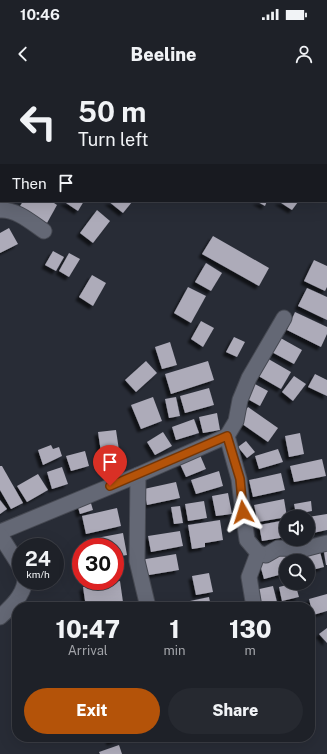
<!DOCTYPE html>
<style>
body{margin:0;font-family:"Public Sans",sans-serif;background:#262930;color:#f1f3f6;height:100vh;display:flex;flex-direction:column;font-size:15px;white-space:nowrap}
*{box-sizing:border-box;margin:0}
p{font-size:13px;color:#a1a3a8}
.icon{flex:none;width:22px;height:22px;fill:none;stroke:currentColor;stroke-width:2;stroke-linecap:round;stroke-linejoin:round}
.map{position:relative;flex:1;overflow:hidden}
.details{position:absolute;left:12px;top:522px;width:303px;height:140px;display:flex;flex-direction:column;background:#1e2128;border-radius:16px;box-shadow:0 4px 16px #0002,0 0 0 1px #3c3e45}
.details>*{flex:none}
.banner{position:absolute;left:0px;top:0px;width:327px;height:122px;box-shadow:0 4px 16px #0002,0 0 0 1px #3c3e45;background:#1e2128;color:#f1f3f6;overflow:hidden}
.controls{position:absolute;left:279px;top:430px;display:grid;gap:8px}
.controls a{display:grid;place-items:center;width:36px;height:36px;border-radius:50%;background:#1e2128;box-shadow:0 4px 16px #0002,0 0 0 1px #3c3e45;font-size:20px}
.speed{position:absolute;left:12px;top:458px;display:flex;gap:8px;font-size:20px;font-weight:700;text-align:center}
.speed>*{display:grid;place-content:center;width:52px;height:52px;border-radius:50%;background:#1e2128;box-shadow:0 4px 16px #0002,0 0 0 1px #3c3e45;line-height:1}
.speed small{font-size:10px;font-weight:400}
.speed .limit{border:6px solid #d22;background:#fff;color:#111}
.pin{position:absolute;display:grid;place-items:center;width:34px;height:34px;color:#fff;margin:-41px -17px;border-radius:50% 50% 50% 0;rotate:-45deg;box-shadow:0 0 4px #0007}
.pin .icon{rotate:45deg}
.me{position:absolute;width:44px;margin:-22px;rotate:354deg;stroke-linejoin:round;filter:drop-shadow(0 0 3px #0008)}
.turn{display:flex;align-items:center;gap:14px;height:84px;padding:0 12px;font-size:18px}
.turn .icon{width:52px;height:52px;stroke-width:2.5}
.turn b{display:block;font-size:28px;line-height:34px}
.then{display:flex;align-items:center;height:38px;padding:0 12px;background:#0003;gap:8px;font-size:15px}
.eta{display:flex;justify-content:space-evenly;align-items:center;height:68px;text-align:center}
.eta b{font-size:24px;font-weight:800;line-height:28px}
.primary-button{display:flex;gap:8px;margin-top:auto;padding:8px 12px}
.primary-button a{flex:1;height:46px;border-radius:24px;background:#b45309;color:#fff;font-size:16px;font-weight:800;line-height:46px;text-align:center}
.primary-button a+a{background:#262930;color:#f1f3f6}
.status{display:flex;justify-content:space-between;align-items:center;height:28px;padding:0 20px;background:#1e2128;direction:ltr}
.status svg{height:11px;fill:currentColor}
header{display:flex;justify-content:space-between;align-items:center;height:52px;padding:0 12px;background:#1e2128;font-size:18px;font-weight:800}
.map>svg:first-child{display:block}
.building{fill:#adabb9;filter:url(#shadow)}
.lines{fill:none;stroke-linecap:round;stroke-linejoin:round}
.minor-casing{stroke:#464952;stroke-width:17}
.minor{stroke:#646875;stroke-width:15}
.route-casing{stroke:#753606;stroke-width:10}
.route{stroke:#b45309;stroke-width:7}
</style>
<div class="status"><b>10:46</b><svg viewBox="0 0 49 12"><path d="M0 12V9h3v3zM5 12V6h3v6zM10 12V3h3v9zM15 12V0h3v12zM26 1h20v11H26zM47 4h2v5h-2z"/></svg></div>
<header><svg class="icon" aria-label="back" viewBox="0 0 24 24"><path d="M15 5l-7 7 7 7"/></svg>Beeline<svg class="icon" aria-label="person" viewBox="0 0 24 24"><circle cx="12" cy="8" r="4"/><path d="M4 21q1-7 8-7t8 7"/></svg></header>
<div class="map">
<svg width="327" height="674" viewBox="0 0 327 674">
<defs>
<filter id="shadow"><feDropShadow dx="-3.5" dy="3.5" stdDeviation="1" flood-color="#0009"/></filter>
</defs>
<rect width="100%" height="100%" fill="#282c36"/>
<!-- building -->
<g class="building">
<path d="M23,121H51L57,125L47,143L19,128Z"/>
<path d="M63,121H84L78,131Z"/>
<path d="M108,121H131L132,122L123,133Z"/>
<path d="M256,121H267L265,126Z"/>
<path d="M278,121H295L298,122L292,130Z"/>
<path d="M97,130L110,141L93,163L80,153Z"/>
<path d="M9,148L18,164L0,173V153Z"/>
<path d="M213,156L269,188L259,206L202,174Z"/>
<path d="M53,171L64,177L56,191L45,185Z"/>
<path d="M69,173L80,179L69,197L59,191Z"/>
<path d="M314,180L327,186V207L325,211L304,201Z"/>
<path d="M206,183L222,193L211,211L195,202Z"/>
<path d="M92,195L106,203L93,226L79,217Z"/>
<path d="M188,207L206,216L191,243L174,233Z"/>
<path d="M307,208L327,217V240L298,226Z"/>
<path d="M295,232L327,247V254L321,267L287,250Z"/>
<path d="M201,241L214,248L203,267L191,259Z"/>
<path d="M277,256L302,270L294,284L268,270Z"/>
<path d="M234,257L245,262L237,277L226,272Z"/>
<path d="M170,262L177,285L162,289L155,267Z"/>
<path d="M265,277L291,292L281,309L255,294Z"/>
<path d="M146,281L157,293L136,312L125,300Z"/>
<path d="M208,281L214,300L171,314L165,294Z"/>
<path d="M315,294L327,300V316L308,307Z"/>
<path d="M294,296L306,304L293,321L282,312Z"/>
<path d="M251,302L268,311L260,326L244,317Z"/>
<path d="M209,308L214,325L185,333L180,316Z"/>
<path d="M153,317L162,341L141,349L131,325Z"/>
<path d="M176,317L180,336L169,338L165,319Z"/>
<path d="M248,327L278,348L268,362L238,341Z"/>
<path d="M217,333L220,350L203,353L199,337Z"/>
<path d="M194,339L199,353L176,360L172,347Z"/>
<path d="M116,350L120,377L102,379L98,352Z"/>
<path d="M163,352L172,366L155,375L147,362Z"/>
<path d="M300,353L304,374L289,377L285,356Z"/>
<path d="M246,361L255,372L247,378L238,367Z"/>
<path d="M51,365L53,369L59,367L62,376L43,385L38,370Z"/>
<path d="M278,369L283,382L259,389L255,376Z"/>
<path d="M85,371L89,386L71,391L66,376Z"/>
<path d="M200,375L206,389L186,397L180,384Z"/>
<path d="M322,379L326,396L294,402L290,386Z"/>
<path d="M121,380L123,387L115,388L114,381Z"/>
<path d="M0,386H2L23,423L11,429L0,410Z"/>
<path d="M62,387L68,404L52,409L47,392Z"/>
<path d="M219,391L223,406L196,414L191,400Z"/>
<path d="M281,393L285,410L253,417L249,400Z"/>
<path d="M38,394L48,410L27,422L17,406Z"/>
<path d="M176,402L180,418L147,425L144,409Z"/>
<path d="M228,413L232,434L216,436L212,416Z"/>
<path d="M284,419L287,437L258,442L254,425Z"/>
<path d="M0,420L7,429L0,434Z"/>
<path d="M90,420L93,430L80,434L77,424Z"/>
<path d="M204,421L207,438L188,441L185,424Z"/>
<path d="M311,421L312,431L296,434L294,424Z"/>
<path d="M180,426L183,443L174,444L171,427Z"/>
<path d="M117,428L121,446L86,454L82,436Z"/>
<path d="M327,434V450L308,454V437Z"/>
<path d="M220,440L223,460L205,463V467L192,469L188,445Z"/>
<path d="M286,440V457L262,461L259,445Z"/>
<path d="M180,451L183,466L151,472L148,456Z"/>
<path d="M123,453L127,475L115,477V467H88L86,460Z"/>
<path d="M323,466H327V485H326Z"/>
<path d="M319,468L324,487L308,491V481H304L302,473Z"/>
<path d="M293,473L295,481H286V493L264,499L259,481Z"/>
<path d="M176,474L179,490L143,496L140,480Z"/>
<path d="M209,493L213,512L196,515L192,496Z"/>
<path d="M120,501L123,522L86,527L83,507Z"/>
<path d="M295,503L299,517L282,521L279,507Z"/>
<path d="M273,506L277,522L259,526L255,510Z"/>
<path d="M327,514V531L313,535L309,519Z"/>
<path d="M209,517L211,527H192L190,521Z"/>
<path d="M327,548V563L319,554Z"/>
<path d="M109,657H126L110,662Z"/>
<path d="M119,665L122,674H100L99,672Z"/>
</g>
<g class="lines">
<!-- minor casing -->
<g class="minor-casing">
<g id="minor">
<path d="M74,1V0"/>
<path d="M0,64H1"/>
<path d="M0,130C16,129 31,142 44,151"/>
<path d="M138,395L137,481L148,527"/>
<path d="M0,452L138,395L227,356"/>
<path d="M0,455L21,488"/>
<path d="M258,473L266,475L278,468L304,469L327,463"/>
<path d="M254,527L249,497L258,473L247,460L243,432L239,399L227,356L236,341L240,320L249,298L284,238"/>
<path d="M0,537C11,527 23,516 25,501"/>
</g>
</g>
<!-- minor -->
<use href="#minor" class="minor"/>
</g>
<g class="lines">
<!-- route casing -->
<g class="route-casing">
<path id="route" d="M110,406L227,356L240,399L243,432"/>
</g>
<!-- route -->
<use href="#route" class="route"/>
</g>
</svg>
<div class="controls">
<a><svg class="icon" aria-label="sound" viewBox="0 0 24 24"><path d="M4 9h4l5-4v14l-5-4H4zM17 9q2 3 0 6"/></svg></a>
<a><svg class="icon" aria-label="search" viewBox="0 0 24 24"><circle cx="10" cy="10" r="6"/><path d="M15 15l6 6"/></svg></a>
</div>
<div class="speed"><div>24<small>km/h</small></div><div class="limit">30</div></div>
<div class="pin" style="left:110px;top:406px;background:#d93025"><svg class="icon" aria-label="arrive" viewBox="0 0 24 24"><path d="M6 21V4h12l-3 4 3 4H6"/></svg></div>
<svg class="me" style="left:243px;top:432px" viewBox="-20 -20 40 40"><path d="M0-17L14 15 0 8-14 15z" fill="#b45309" stroke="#fff" stroke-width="4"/></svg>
<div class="banner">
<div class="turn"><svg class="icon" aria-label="left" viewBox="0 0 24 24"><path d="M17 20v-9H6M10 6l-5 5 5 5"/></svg><div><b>50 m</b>Turn left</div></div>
<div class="then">Then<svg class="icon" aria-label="arrive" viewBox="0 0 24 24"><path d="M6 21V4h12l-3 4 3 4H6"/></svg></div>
</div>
<section class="details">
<div class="eta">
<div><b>10:47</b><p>Arrival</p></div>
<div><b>1</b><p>min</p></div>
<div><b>130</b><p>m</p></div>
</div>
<div class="primary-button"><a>Exit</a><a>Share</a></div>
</section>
</div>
